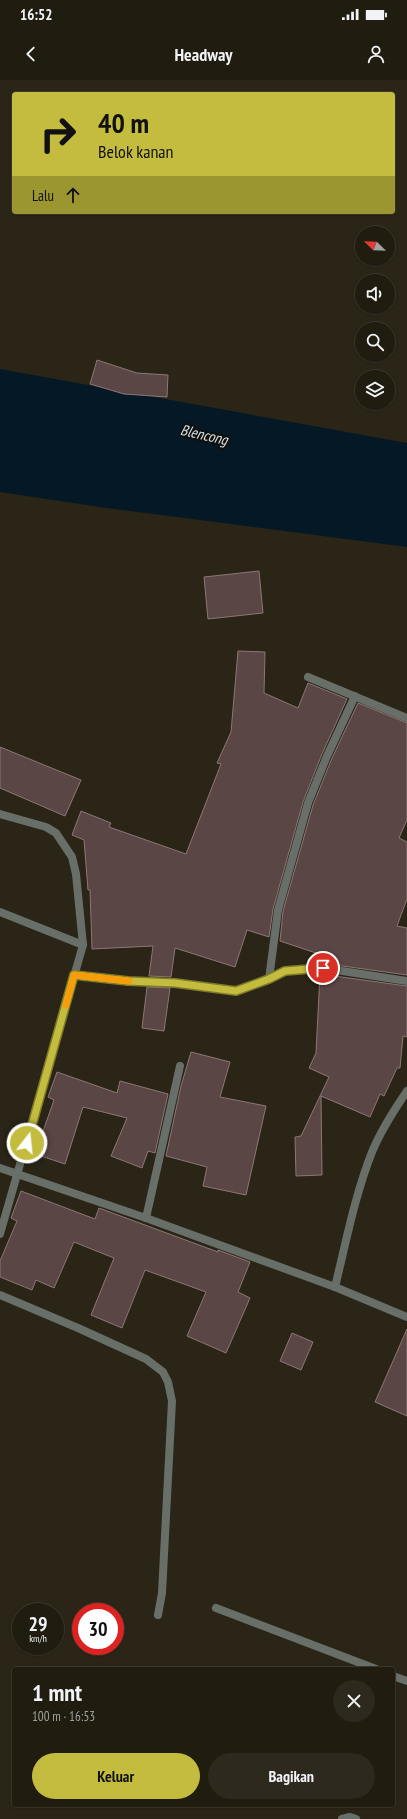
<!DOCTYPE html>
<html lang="id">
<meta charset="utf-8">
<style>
body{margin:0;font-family:"PT Sans Narrow",sans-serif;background:#2d291e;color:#f1f3f6;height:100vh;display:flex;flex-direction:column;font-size:15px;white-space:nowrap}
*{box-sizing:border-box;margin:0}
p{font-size:13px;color:#a2a19f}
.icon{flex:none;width:22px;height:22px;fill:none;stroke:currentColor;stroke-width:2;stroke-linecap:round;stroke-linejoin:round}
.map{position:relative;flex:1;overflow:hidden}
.side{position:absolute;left:12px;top:1587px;width:383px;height:140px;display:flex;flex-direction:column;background:#201c10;border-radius:4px;box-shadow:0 1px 3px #0004,0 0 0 1px #3d3a30}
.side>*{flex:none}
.top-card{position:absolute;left:12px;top:12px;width:383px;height:122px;border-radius:4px;box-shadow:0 1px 3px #0004,0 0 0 1px #3d3a30;background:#c4bc3e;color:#111;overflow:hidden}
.needle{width:26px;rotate:293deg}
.controls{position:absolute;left:355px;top:146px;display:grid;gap:8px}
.controls a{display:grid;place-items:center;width:40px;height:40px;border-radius:50%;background:#201c10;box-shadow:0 1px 3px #0004,0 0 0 1px #3d3a30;font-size:20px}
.speed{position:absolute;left:12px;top:1523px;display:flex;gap:8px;font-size:20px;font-weight:700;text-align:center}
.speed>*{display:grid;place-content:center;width:52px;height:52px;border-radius:50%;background:#201c10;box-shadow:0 1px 3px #0004,0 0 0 1px #3d3a30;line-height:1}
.speed small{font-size:10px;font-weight:400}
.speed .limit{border:6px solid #d22;background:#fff;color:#111}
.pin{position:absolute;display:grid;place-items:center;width:34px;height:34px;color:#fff;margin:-17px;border:2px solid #fff;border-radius:50%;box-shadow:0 1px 4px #0007}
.me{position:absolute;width:44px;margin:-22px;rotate:16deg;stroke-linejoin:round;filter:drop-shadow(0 0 3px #0008)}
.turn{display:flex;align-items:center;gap:14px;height:84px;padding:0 20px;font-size:18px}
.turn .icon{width:52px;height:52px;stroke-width:2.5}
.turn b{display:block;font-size:28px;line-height:34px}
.then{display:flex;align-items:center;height:38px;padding:0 20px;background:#0003;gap:8px;font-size:15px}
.round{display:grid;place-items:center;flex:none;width:42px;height:42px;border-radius:21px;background:#2d291e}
.overview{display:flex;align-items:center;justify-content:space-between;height:68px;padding:0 20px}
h1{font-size:24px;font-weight:700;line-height:30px}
.cta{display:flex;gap:8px;margin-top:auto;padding:8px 20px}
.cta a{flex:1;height:46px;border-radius:24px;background:#c4bc3e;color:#111;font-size:16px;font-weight:700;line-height:46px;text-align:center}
.cta a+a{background:#2d291e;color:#f1f3f6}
.status{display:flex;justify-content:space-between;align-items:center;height:28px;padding:0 20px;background:#201c10;direction:ltr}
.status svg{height:11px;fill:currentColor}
header{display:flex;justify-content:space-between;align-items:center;height:52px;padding:0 20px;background:#201c10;font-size:18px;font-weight:700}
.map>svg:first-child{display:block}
.water{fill:#051826}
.building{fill:#5a4645;stroke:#8c7775}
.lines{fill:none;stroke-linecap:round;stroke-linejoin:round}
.street{stroke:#686f69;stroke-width:8}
.route-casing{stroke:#7f7a28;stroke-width:10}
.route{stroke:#c4bc3e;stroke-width:7}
.slow{stroke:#f59e0b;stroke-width:7}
.labels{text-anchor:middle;stroke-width:4;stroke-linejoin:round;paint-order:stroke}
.water-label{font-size:15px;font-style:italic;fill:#d3e3f1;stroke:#110f08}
</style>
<div class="status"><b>16:52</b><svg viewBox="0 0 49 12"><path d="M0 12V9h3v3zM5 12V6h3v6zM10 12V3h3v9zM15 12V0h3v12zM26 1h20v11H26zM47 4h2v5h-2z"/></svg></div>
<header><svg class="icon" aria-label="back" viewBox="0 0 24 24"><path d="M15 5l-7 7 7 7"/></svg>Headway<svg class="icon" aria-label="person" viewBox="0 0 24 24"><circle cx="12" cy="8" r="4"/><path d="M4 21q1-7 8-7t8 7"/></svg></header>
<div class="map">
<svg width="407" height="1739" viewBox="0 0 407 1739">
<rect width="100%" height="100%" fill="#2a2516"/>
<!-- water -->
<path class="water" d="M0,289L407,363V467L107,428L0,412Z"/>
<!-- building -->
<g class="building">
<path d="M97,280L137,293L168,295L167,317L124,314L90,304Z"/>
<path d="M259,491L263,533L208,539L204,497Z"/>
<path d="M238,571L265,572L264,613L298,628L308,603L347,619L322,674L303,722L273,829L269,857L247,850L235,887L175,868L171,897L149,896L153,866L92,869L90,810H88L84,760L72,755L81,731L111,743L109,747L186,774L221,684L217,683L231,652Z"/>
<path d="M358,623L407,643V740L399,758L407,762V819L397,846L407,848V895L321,883V881L314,880L316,873L280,861L283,831L313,725L332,678Z"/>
<path d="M0,667L81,700L65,736L0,708Z"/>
<path d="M320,894L407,906V957L403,956L400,988H397L384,1016L380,1014L370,1037L321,1016L322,1095L296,1096L295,1057L301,1056L329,997L309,988L316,973Z"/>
<path d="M147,907L170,908L164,951L142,948Z"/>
<path d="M191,972L230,982L220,1017L266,1026L246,1115L203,1106L207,1087L166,1076L181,1006Z"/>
<path d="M57,992L117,1013L120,1001L168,1014L155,1073L148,1071L142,1088L111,1076L127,1038L83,1027L65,1084L35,1074L54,1020L48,1017Z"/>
<path d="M21,1111L95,1139L99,1128L218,1172V1170L250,1182L238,1212L250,1218L226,1273L187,1256L206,1212L145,1190L122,1248L91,1235L114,1178L74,1162L54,1208L36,1200L32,1210L0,1197V1181L17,1141L11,1138Z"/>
<path d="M407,1249V1336L375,1322Z"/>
<path d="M292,1253L313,1262L301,1290L280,1281Z"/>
</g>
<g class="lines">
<!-- street -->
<g class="street">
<path d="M308,597L407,638"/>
<path d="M0,734L46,747L56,753L72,777L76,794L83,865L0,1154"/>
<path d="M0,832L83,865"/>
<path d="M74,895L128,901L175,903L236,911L269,899L285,891L323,888L407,901"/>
<path d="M269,899L278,830L308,723L327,676L355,616"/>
<path d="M0,1088L146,1138L335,1207L407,1237"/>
<path d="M146,1138L180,986"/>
<path d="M335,1207C346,1162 355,1115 372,1072C381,1050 394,1030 407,1011"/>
<path d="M0,1215L78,1248L146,1279L163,1292L168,1302L172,1321L162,1513L158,1535"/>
<path d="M216,1528L376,1589"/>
<path d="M393,1596L407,1601"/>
<path d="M342,1739L350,1737L356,1739"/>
</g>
</g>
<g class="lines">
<!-- route casing -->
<g class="route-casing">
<path id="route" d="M27,1063L74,895L128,901L175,903L236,911L269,899L285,891L323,888"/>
</g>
<!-- route -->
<use href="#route" class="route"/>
<!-- slow -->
<path class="slow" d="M66,925L74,895L129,901"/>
</g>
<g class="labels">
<!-- water labels -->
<g class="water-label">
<text transform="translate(204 355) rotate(13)" y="5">Blencong</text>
</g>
</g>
</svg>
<div class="controls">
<a><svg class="needle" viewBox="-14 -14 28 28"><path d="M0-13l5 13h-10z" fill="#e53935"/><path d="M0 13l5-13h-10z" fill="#a2a19f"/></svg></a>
<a><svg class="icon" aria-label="sound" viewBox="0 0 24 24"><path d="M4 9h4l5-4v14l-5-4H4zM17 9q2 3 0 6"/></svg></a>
<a><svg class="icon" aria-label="search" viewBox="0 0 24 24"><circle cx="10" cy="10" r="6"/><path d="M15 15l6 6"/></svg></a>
<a><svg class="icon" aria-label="layers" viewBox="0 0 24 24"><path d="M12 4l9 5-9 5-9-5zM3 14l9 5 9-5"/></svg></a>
</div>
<div class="speed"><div>29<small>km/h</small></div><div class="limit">30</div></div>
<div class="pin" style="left:323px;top:888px;background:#d93025"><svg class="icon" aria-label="arrive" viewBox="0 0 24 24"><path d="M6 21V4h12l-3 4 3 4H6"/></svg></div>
<svg class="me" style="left:27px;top:1063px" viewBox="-20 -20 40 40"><circle r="17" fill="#c4bc3e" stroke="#fff" stroke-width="3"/><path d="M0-11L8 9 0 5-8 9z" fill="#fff"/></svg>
<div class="top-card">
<div class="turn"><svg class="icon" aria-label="right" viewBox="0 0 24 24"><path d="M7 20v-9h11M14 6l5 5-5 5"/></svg><div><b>40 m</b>Belok kanan</div></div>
<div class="then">Lalu<svg class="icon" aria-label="ahead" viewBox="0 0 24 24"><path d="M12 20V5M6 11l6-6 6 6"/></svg></div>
</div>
<section class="side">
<div class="overview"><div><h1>1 mnt</h1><p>100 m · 16:53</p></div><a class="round"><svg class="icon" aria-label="close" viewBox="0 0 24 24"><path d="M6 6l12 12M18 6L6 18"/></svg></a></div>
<div class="cta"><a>Keluar</a><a>Bagikan</a></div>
</section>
</div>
